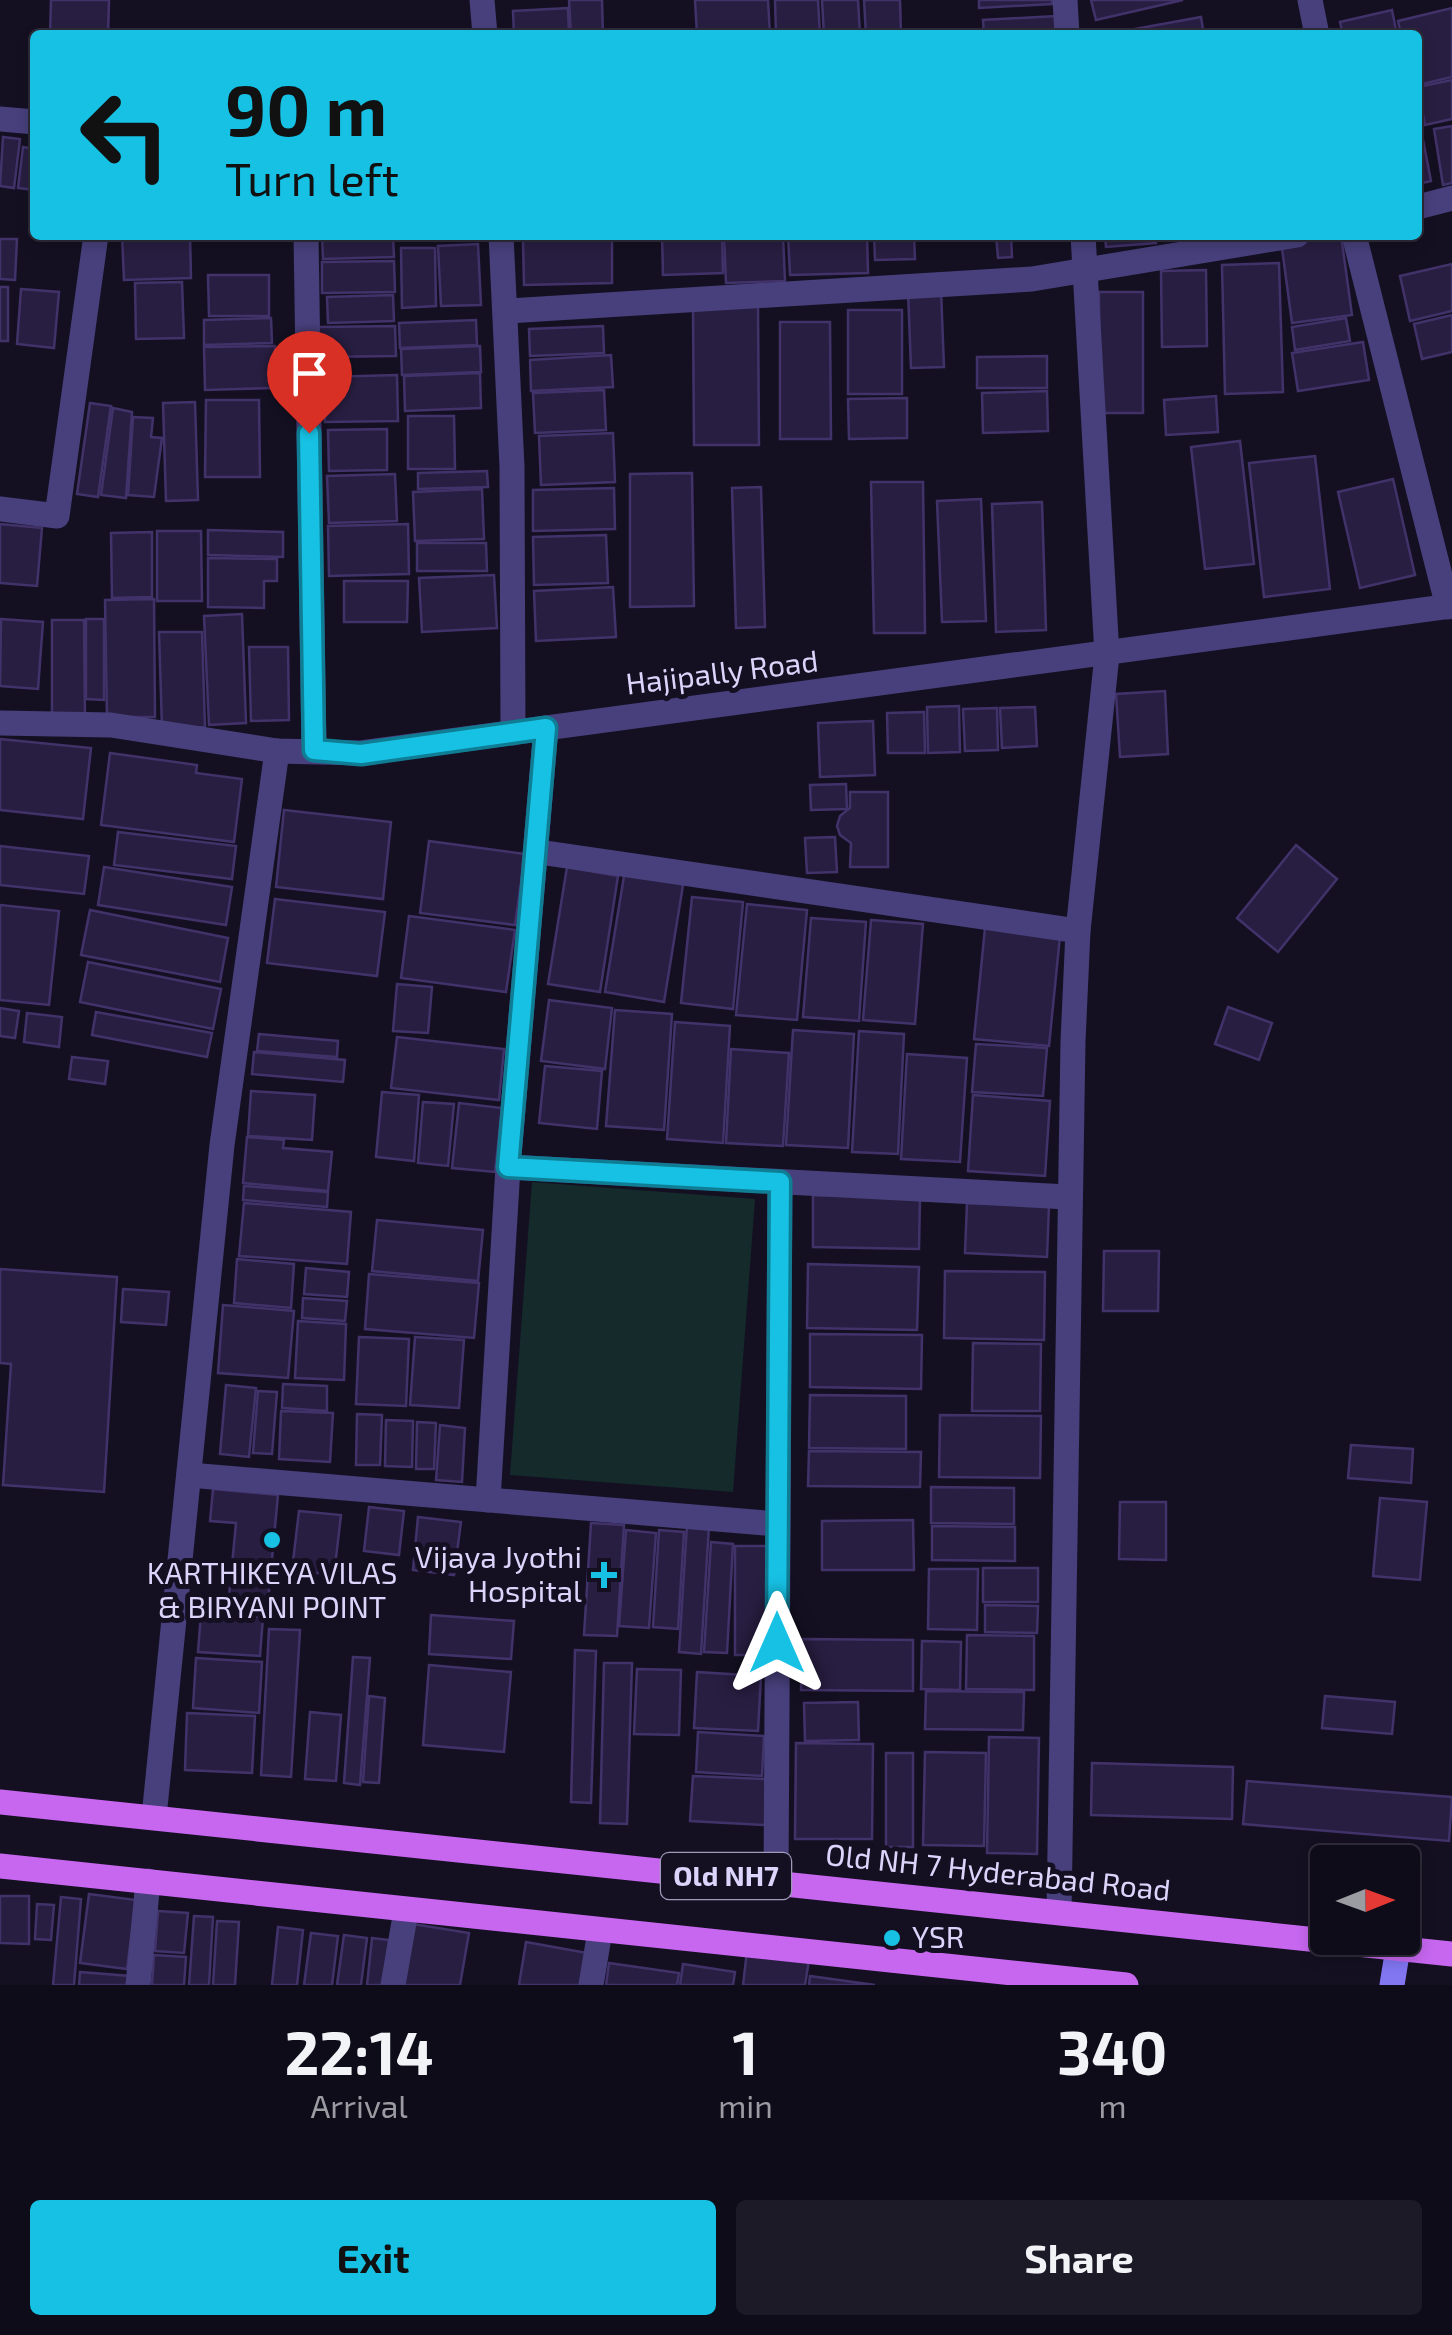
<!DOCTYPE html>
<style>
body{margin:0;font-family:"Exo 2",sans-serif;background:#1d1a27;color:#f1f3f6;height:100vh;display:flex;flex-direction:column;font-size:38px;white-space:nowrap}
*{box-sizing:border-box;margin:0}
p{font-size:32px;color:#9b9ba2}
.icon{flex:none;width:55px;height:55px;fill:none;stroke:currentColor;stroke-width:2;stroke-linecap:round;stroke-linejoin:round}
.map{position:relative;height:1985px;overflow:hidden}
.side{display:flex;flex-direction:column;background:#0f0c1a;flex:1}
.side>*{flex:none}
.banner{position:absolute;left:30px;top:30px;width:1392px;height:210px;border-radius:10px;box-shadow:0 5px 15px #0003,0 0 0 2px #2f2c39;background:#17c1e4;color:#111;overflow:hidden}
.needle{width:65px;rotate:89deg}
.buttons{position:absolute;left:1310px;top:1845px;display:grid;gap:20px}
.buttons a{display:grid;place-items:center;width:110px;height:110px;border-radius:10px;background:#0f0c1a;box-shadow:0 5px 15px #0003,0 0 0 2px #2f2c39;font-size:50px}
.pin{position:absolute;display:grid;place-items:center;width:85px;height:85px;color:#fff;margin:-102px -42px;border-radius:50% 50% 50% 0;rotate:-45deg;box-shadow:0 0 10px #0007}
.pin .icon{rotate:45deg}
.me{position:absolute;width:110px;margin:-55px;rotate:0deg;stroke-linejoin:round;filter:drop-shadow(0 0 8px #0008)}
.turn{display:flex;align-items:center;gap:35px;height:210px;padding:0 30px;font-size:45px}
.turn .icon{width:130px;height:130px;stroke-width:2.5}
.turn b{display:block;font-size:70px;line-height:85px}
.eta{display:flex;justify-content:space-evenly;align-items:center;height:170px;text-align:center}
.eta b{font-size:60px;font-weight:700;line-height:70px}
.primary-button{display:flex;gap:20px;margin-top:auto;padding:20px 30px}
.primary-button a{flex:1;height:115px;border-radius:10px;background:#17c1e4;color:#111;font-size:40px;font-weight:700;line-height:115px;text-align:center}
.primary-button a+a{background:#1d1a27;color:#f1f3f6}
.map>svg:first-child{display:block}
.green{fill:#142a2b}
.building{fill:#281e41;stroke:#42326a;stroke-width:2.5}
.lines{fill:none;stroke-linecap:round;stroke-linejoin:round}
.minor{stroke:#47407c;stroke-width:25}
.tertiary{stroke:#47407c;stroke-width:25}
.secondary{stroke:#8276f1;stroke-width:25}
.primary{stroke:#c767f0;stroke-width:25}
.route-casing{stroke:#0f7d94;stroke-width:25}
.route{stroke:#17c1e4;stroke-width:18}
.poi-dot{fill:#17c1e4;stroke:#141022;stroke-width:4}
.labels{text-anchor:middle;stroke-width:10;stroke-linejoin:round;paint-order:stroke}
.shield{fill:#141022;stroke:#a09aba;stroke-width:2.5}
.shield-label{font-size:28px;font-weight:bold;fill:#dcd5fb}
.street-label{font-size:30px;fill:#dcd5fb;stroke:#141022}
.poi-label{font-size:30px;fill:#dcd5fb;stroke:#141022;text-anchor:end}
</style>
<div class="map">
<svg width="1452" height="1985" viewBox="0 0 1452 1985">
<rect width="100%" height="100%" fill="#141022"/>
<!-- green -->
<path class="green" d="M532,1182L755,1199L733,1492L510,1475Z"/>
<!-- building -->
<g class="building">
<path d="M51,0H109L108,35H50Z"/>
<path d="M569,0H602L603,35H571Z"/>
<path d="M695,0H768L770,35H697Z"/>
<path d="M775,0H818L820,35H776Z"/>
<path d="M822,0H858L860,35H824Z"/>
<path d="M864,0H900L901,35H866Z"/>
<path d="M979,0H1052V4L979,8Z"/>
<path d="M1091,0H1183L1096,20Z"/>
<path d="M568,8L569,35H514L513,11Z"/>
<path d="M1452,8V77L1418,85V35H1401L1398,21Z"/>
<path d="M1392,10L1397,35H1343L1340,22Z"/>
<path d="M1056,16L1057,35H984L983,20Z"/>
<path d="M1201,17L1204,35H1102Z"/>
<path d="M1452,80V119L1425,125L1418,87Z"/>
<path d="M1418,114L1431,181L1418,184Z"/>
<path d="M1452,126V183L1443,185L1434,129Z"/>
<path d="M3,137L20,139L14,188L0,186Z"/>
<path d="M23,147L35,149V190L18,188Z"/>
<path d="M122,235H190L191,278L124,280Z"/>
<path d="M322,235H393L394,257L323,259Z"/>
<path d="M399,235H480L481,238L399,240Z"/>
<path d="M662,235H722L723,273L663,275Z"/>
<path d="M724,235H783L785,281L726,283Z"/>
<path d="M788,235H867L868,273L790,275Z"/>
<path d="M874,235H914L915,259L875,260Z"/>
<path d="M996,235H1011L1012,257L998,258Z"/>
<path d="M1105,235H1155L1156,243L1106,247Z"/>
<path d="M1322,235H1341L1352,315L1292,323L1281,241Z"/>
<path d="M612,238V283L524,285L523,240Z"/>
<path d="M0,239H17L15,280L0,279Z"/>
<path d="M478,244L481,305L441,306L438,246Z"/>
<path d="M401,248H435L436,306L402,308Z"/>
<path d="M394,261L395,292L322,293V262Z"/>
<path d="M1279,263L1283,392L1225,394L1222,265Z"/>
<path d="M1452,264V311L1410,321L1400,276Z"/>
<path d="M1206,270L1207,346L1162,347L1161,271Z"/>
<path d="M208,275H269V316H209Z"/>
<path d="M182,282L184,338L136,339L135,283Z"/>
<rect x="0" y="287" width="8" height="54"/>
<path d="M21,289L59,292L54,348L17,344Z"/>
<path d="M941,290L944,367L911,368L908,291Z"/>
<path d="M1099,292H1143V413H1100Z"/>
<path d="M393,295L394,321L328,323L327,297Z"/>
<path d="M693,307H758L759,445H694Z"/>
<rect x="848" y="310" width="54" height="84"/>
<path d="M1452,315V352L1422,359L1414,324Z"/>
<path d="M271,318L272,343L204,345V320Z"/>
<path d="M1346,318L1350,341L1295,350L1292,327Z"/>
<path d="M476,320L477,345L400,348L399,323Z"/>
<path d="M780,322H830L831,439H780Z"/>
<path d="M395,326L396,356L318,357V327Z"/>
<path d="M603,326L604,353L530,356L529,329Z"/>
<path d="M1363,342L1369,380L1298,391L1292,353Z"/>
<path d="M275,346V388L205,390L204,347Z"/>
<path d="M480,346L481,372L402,375L401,349Z"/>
<path d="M611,355L613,387L531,391L530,360Z"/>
<path d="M1047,356V388H977V357Z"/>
<path d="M480,373L481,408L405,411L404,376Z"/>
<path d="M397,375L398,421L325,422L324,377Z"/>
<path d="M604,390L606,430L535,433L533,393Z"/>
<path d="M1047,391L1048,431L983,433L982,393Z"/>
<path d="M1216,396L1218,432L1166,435L1164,400Z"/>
<path d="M907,398V438L849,439L848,399Z"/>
<path d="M206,400H259L260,477H205Z"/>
<path d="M195,402L198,500L166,501L163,403Z"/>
<path d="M90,403L111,406L98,497L77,494Z"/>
<path d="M113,408L132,412L126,498L101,495Z"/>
<path d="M408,416H454L455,469H408Z"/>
<path d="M133,417L153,418L151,437L162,438L154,497L128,495Z"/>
<path d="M387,429V470L329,471L328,430Z"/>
<path d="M613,433L615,482L541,485L539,436Z"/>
<path d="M1240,441L1254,564L1205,569L1191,447Z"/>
<path d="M1315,456L1330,589L1264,597L1249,463Z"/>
<path d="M487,471L488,487L418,489V473Z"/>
<path d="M692,473L694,606L630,607V474Z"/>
<path d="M395,474L397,521L329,523L327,476Z"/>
<path d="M1393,479L1415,575L1360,588L1338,492Z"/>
<path d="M871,482H923L925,633H874Z"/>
<path d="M761,487L765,627L736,628L732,488Z"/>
<path d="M614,488L615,529L533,531V490Z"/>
<path d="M482,489L484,539L415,541L413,492Z"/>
<path d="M981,499L986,621L942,622L937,501Z"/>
<path d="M1042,502L1046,630L996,632L992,504Z"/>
<path d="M0,524L42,528L37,586L0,583Z"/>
<path d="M408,524L409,574L329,576L328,526Z"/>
<path d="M208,530L283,532V557L208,555Z"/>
<path d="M157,531H201L202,601H157Z"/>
<path d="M152,532V597L112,598L111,533Z"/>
<path d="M606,535L608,583L534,585L533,537Z"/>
<path d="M417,543H486L487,571H417Z"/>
<path d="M208,558L277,559V581H264V608L208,607Z"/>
<path d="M494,575L497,628L422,632L419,578Z"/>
<path d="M344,581H408L407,622H344Z"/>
<path d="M613,587L616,637L536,641L534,591Z"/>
<path d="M154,599L155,717H107L105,600Z"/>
<path d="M242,614L246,723L209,725L204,616Z"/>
<path d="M1,619L43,622L38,689L0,686Z"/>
<path d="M86,619H104V700L86,699Z"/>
<path d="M52,620H84L85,721H52Z"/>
<path d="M159,632H202L205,727L162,728Z"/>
<path d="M249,647H288L289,720L251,721Z"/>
<path d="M1165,691L1168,754L1120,757L1116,694Z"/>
<path d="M959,706L960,752L928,753L927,707Z"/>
<path d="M1035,707L1037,746L1002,748L1000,708Z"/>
<path d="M997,708L998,750L965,751L963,709Z"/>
<path d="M924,712L925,753H888L887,713Z"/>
<path d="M873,721L875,775L820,777L818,723Z"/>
<path d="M0,739L91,748L83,819L0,810Z"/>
<path d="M110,753L197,765L196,773L242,779L234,842L101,825Z"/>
<path d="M846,784L847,809L811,810L810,785Z"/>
<path d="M850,792H888V867H850L851,843L840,835L837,826L840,816L850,808Z"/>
<path d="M284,810L391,822L383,899L276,887Z"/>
<path d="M118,832L236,846L232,879L114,865Z"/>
<path d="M835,837L837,872L807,873L805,838Z"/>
<path d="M429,841L525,854L515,925L420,913Z"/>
<path d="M1296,845L1337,879L1278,952L1237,918Z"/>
<path d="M0,846L89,856L84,894L0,885Z"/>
<path d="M104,867L232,887L226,925L98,905Z"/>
<path d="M567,867L618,876L600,992L548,984Z"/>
<path d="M625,870L684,879L664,1002L605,992Z"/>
<path d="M692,897L743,902L733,1009L681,1003Z"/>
<path d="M275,899L385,912L377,976L267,963Z"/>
<path d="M747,904L807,910L797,1020L736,1015Z"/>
<path d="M0,905L59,911L49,1005L0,1000Z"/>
<path d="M90,910L228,938L220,982L81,955Z"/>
<path d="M409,916L515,930L506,992L401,978Z"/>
<path d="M811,918L866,922L859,1021L803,1017Z"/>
<path d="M871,920L923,924L915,1024L863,1020Z"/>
<path d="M985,928L1060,936L1049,1046L974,1039Z"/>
<path d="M88,962L221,989L213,1029L80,1002Z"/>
<path d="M397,984L432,987L428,1033L393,1031Z"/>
<path d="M549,1000L612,1008L605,1069L541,1061Z"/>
<path d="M1228,1007L1272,1023L1259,1060L1215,1044Z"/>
<path d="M0,1008L19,1011L15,1038L0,1036Z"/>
<path d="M615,1010L672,1014L664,1130L606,1126Z"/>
<path d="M96,1012L212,1033L207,1057L92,1035Z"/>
<path d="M27,1013L62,1017L59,1047L24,1042Z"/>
<path d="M675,1022L730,1026L723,1143L667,1139Z"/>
<path d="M793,1030L854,1034L848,1148L786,1145Z"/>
<path d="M859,1031L904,1034L898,1154L852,1152Z"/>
<path d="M259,1034L338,1041L337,1057L257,1051Z"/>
<path d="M397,1037L504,1049L499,1100L391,1088Z"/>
<path d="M976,1044L1047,1048L1043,1096L972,1092Z"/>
<path d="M731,1049L789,1053L783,1146L726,1143Z"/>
<path d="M254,1052L345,1060L343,1082L252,1074Z"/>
<path d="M907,1054L967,1058L960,1162L901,1159Z"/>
<path d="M72,1057L108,1061L105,1084L69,1079Z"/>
<path d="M545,1066L602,1071L597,1129L539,1123Z"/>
<path d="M251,1091L315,1095L312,1140L248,1136Z"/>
<path d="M382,1092L419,1095L414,1161L376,1157Z"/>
<path d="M973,1095L1050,1101L1045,1176L968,1171Z"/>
<path d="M423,1102L454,1104L448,1166L418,1163Z"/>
<path d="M459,1103L502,1108L495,1172L452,1168Z"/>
<path d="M247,1137L284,1140L283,1148L332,1152L328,1191L243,1183Z"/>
<path d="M244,1186L328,1192L327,1207L243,1200Z"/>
<path d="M813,1195L920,1197L919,1249L813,1247Z"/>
<path d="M244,1203L351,1212L347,1264L239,1256Z"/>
<path d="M967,1203L1049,1206L1047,1257L965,1253Z"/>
<path d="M377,1220L483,1230L478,1281L372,1271Z"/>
<path d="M1104,1251H1159L1158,1311H1103Z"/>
<path d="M237,1259L294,1264L291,1308L234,1303Z"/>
<path d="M808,1264L919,1267L917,1330L807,1328Z"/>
<path d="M306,1268L349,1272L347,1297L304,1294Z"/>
<path d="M0,1269L117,1277L104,1492L3,1485L11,1364L0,1363Z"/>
<path d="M945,1271L1045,1272L1044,1340L944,1338Z"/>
<path d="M369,1274L479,1283L474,1338L365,1329Z"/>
<path d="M123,1289L169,1292L166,1325L121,1322Z"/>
<path d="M303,1298L347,1301L345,1321L302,1318Z"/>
<path d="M223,1305L294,1311L288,1378L218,1373Z"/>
<path d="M298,1321L346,1324L344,1380L295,1378Z"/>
<path d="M810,1334L922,1335L921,1389L810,1387Z"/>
<path d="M359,1337L409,1339L406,1406L356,1404Z"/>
<path d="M415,1337L464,1340L459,1408L410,1405Z"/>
<path d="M973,1343L1041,1344L1040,1411H972Z"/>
<path d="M283,1384L327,1386V1411L282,1408Z"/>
<path d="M226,1385L256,1388L249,1457L220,1454Z"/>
<path d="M258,1391L277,1392L272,1454L253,1453Z"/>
<path d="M810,1395L906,1396V1449L809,1448Z"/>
<path d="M281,1411L333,1413L330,1462L279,1459Z"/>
<path d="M357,1414L382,1415L380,1465H356Z"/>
<path d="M940,1415L1041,1416L1040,1478L939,1477Z"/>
<path d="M386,1420L413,1421L412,1467L385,1466Z"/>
<path d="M417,1422L436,1423L434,1469H416Z"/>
<path d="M440,1425L465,1428L462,1482L436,1480Z"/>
<path d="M1351,1445L1413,1449L1411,1483L1348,1478Z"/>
<path d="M809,1451L921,1452L920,1487L808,1486Z"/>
<path d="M931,1487L1014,1488V1524L931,1523Z"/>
<path d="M213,1489L278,1495L267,1612L228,1607L236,1523L210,1521Z"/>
<path d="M1380,1498L1427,1502L1420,1580L1373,1576Z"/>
<path d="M1120,1502H1166V1560L1119,1559Z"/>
<path d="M369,1507L404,1511L399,1555L364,1551Z"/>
<path d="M299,1511L341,1515L334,1575L292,1570Z"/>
<path d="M418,1517L461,1522L454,1575L413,1570Z"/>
<path d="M913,1520L914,1570H822V1521Z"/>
<path d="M591,1523L624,1525L617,1636L584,1635Z"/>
<path d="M687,1525L709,1526L701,1654L679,1652Z"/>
<path d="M932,1526L1015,1527V1561L932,1560Z"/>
<path d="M626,1530L656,1533L649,1628L619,1626Z"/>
<path d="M659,1530L684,1532L678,1629L653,1627Z"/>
<path d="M711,1542L733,1544L727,1653L704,1652Z"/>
<rect x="735" y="1546" width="35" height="109"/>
<rect x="983" y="1568" width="55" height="34"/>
<path d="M929,1569H978L977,1630L928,1629Z"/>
<path d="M985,1605L1038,1606L1037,1633L985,1632Z"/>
<path d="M201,1613L263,1617L260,1656L198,1652Z"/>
<path d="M431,1615L514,1621L511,1659L429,1654Z"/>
<path d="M269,1629L300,1630L291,1777L261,1775Z"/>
<path d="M967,1635L1034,1636V1690L966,1689Z"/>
<path d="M802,1639L913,1640V1691L801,1690Z"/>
<path d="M922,1641L961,1642L960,1690L921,1689Z"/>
<path d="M575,1650L596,1651L591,1803L571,1802Z"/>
<path d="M353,1657L370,1658L360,1785L344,1783Z"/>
<path d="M196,1658L262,1662L259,1713L193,1708Z"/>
<path d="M604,1663H632L627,1824L600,1823Z"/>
<path d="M429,1665L511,1672L504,1752L423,1745Z"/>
<path d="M637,1669L681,1670L679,1735L634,1734Z"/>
<path d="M697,1672L761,1676L758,1731L694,1728Z"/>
<path d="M926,1691L1024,1692L1023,1730L925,1729Z"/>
<path d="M369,1696L385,1698L379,1783L363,1782Z"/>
<path d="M1325,1696L1395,1702L1392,1734L1322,1728Z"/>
<path d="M858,1702L859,1740L805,1741L804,1703Z"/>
<path d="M310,1712L341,1715L336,1781L305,1779Z"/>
<path d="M187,1713L255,1716L252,1773L185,1770Z"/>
<path d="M698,1732L764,1736L762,1776L696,1772Z"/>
<path d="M989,1737L1039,1738L1037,1854L987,1853Z"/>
<path d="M796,1743L873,1744L872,1839H795Z"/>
<path d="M925,1752L986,1753L984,1846L923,1845Z"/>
<rect x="886" y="1753" width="27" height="94"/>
<path d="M1092,1763L1233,1767L1232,1819L1091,1815Z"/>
<path d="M693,1776L767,1779L765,1825L690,1821Z"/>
<path d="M1247,1781L1452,1797L1449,1841L1243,1824Z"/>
<path d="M89,1894L136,1900L127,1969L80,1963Z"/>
<path d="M0,1896H29V1944L0,1943Z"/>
<path d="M61,1897L81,1899L74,1985H53Z"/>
<path d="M37,1904L54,1905L51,1940L35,1939Z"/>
<path d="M158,1911L188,1913L184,1953L155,1951Z"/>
<path d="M194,1916L213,1917L209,1985H189Z"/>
<path d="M217,1921L239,1922L235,1985H213Z"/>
<path d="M413,1924L469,1933L460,1985H402Z"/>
<path d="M278,1927L303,1930L297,1985H272Z"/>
<path d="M311,1933L338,1936L332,1985H304Z"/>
<path d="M344,1935L367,1938L361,1985H337Z"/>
<path d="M372,1938L389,1940L383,1985H367Z"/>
<path d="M526,1942L587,1953L581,1985H519Z"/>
<path d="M747,1951L809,1960L805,1985H743Z"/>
<path d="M154,1955L186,1957L184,1985H152Z"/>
<path d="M609,1963L679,1973L677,1985H606Z"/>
<path d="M683,1964L735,1972L733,1985H680Z"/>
<path d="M80,1972L130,1976V1985H79Z"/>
<path d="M810,1976L875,1985H809Z"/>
</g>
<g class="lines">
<!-- minor -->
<g class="minor">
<path d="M482,0L485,35"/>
<path d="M1065,0L1067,35"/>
<path d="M1310,0L1317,35"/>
<path d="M0,119L35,122"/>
<path d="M1418,207L1452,198"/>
<path d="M306,235L314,749"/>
<path d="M501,235L512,467L513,733"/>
<path d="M1354,235L1448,607"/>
<path d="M507,311L1032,279L1297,235"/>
<path d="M0,509L57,516L96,235"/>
<path d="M539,852L1078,931"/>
<path d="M508,1167L1068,1197"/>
<path d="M189,1475L777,1524"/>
<path d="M488,1500L508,1167L546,728"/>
<path d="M154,1817L222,1145L277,751"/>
<path d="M776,1882L780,1182"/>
<path d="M1059,1912L1073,1041L1078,931L1107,655L1083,235"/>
<path d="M138,1985L148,1881"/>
<path d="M393,1985L406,1911"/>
<path d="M591,1985L600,1931"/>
</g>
<!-- tertiary -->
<path class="tertiary" d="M0,723L111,725L277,751L361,753L1452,606"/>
<!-- secondary -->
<path class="secondary" d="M1392,1985L1398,1948"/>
<!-- primary -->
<g class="primary">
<path d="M0,1802L1452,1954"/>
<path d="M0,1866L1126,1985"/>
</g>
</g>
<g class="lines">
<!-- route casing -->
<g class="route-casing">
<path id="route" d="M309,433L314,750L361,754L546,728L508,1167L780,1182L777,1643"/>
</g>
<!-- route -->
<use href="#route" class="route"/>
</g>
<!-- markers -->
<g class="poi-dot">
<circle cx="272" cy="1540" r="10"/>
<path d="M599 1560h10v10h10v10h-10v10h-10v-10h-10v-10h10z"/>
<circle cx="892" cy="1938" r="10"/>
</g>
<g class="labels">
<!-- shield labels -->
<rect class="shield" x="661" y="1853" width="130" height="46" rx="8"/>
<g class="shield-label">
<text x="726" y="1886">Old NH7</text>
</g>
<!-- street labels -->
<g class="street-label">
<text transform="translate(722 673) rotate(-7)" y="10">Hajipally Road</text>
<text transform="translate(998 1873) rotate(6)" y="10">Old NH 7 Hyderabad Road</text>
</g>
<!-- poi labels -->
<g class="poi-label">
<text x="582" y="1568">Vijaya Jyothi<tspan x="582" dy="34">Hospital</tspan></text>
<text x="272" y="1584" text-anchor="middle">KARTHIKEYA VILAS<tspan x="272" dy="34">&amp; BIRYANI POINT</tspan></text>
<text x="912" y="1948" text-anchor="start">YSR</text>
</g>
</g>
</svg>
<div class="buttons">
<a><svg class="needle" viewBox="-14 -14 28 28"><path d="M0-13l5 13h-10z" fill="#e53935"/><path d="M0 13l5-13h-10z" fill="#9b9ba2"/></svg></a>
</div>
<div class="pin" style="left:309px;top:433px;background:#d93025"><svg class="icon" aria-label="arrive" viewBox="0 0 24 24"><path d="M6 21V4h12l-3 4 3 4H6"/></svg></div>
<svg class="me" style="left:777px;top:1643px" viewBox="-20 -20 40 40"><path d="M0-17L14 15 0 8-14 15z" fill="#17c1e4" stroke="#fff" stroke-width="4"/></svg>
<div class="banner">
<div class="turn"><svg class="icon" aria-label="left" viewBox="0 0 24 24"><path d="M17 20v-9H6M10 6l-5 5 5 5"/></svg><div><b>90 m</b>Turn left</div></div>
</div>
</div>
<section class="side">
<div class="eta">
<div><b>22:14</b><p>Arrival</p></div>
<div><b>1</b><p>min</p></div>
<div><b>340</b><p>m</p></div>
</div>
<div class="primary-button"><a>Exit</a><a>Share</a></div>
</section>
